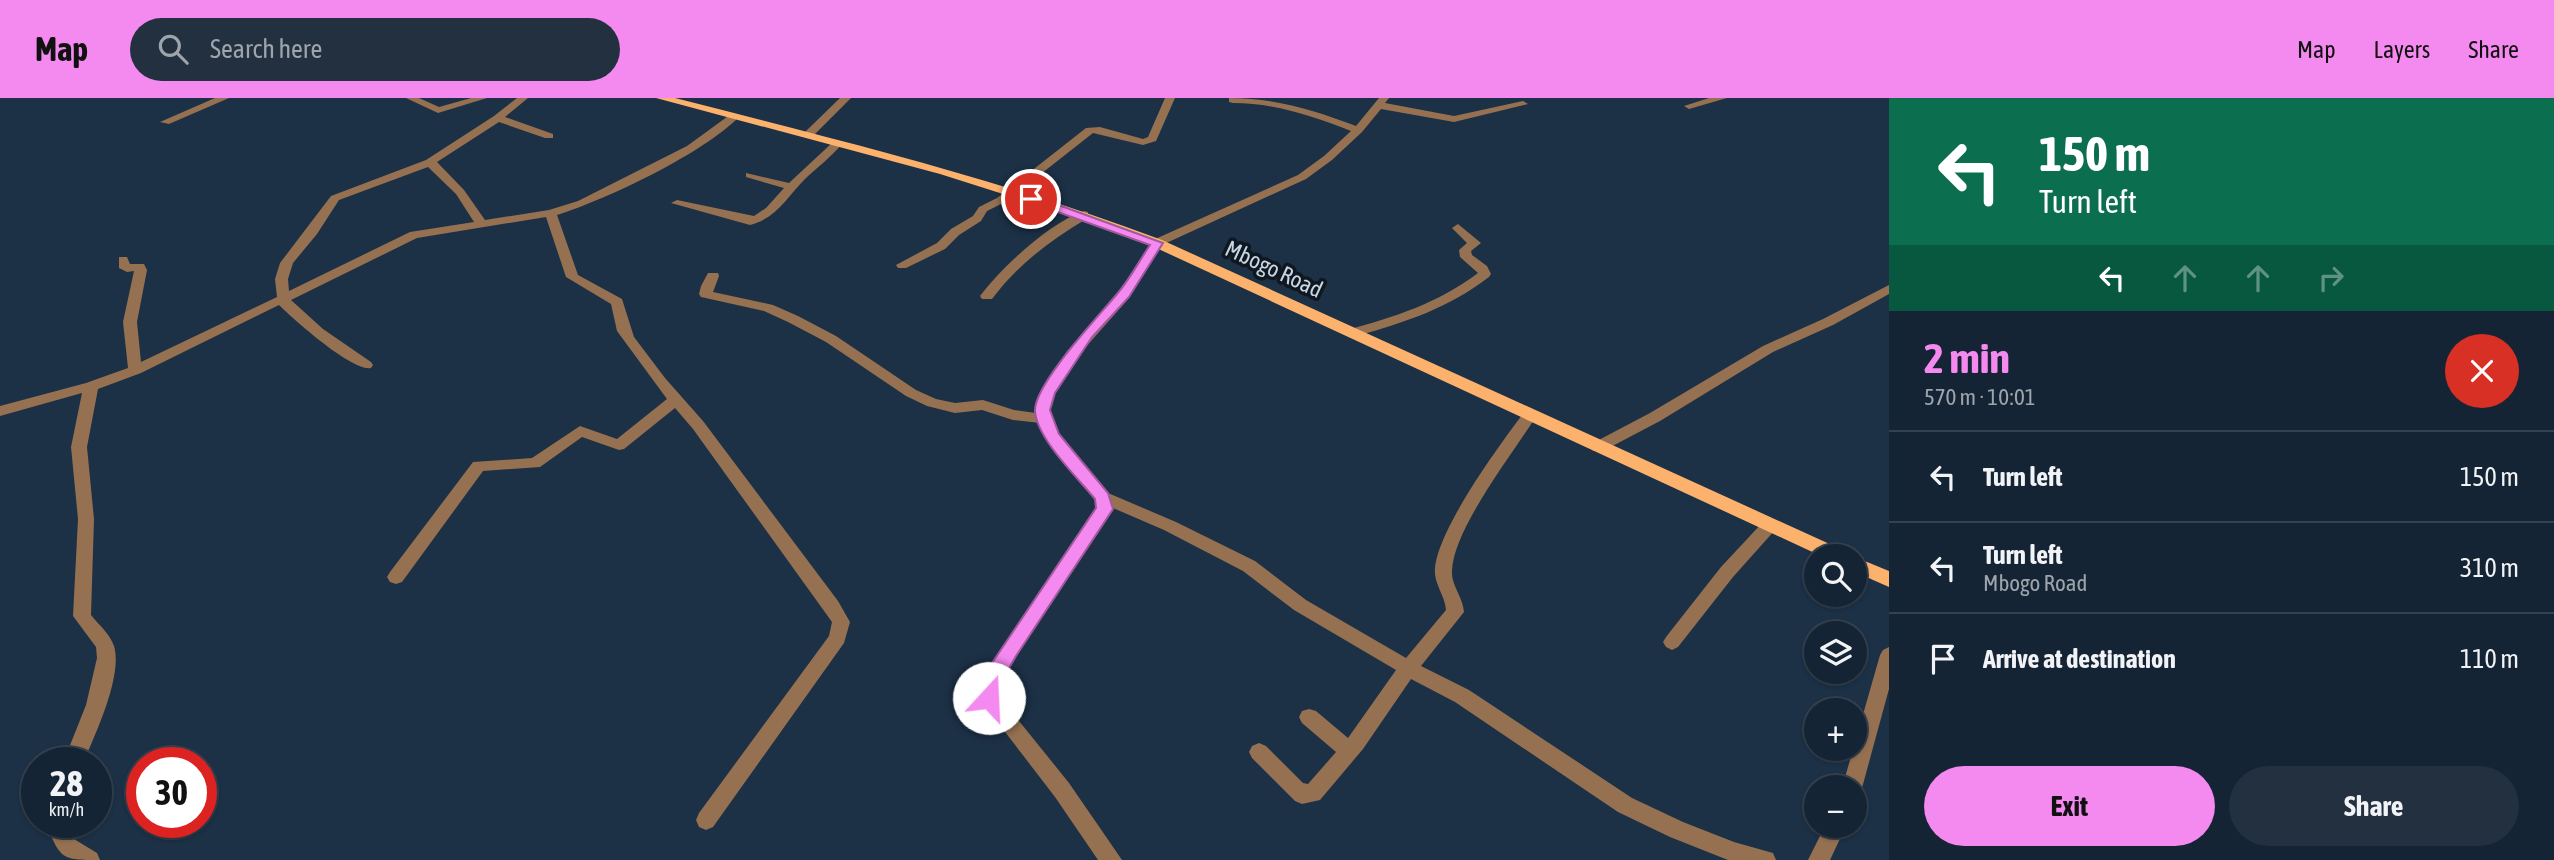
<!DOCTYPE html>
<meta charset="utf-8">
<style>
body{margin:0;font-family:"Asap Condensed",sans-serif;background:#223040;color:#f1f3f6;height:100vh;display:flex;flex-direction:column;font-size:26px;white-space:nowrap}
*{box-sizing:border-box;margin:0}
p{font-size:23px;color:#9da4ac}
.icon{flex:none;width:38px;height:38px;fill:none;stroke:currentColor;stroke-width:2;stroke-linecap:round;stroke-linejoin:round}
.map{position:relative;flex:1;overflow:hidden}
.panel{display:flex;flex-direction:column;background:#152434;width:665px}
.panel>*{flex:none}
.top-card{background:#0b6e4f;color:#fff;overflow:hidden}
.buttons{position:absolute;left:1804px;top:446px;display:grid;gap:14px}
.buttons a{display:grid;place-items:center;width:63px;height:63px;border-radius:50%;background:#152434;box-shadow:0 2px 5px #0004,0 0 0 2px #34414f;font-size:35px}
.speed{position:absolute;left:21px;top:649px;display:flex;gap:14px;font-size:35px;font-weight:700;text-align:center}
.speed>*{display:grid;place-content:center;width:91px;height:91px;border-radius:50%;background:#152434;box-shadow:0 2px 5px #0004,0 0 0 2px #34414f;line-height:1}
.speed small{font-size:18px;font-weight:400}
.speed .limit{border:10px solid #d22;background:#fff;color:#111}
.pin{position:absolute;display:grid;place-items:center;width:60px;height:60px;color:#fff;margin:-30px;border:4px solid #fff;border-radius:50%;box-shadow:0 2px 7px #0007}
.me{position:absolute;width:77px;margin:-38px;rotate:20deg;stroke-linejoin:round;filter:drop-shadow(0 0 5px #0008)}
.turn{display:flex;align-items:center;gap:24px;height:147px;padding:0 35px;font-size:32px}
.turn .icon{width:91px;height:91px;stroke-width:2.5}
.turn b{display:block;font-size:49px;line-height:60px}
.lanes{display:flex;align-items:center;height:66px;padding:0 35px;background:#0003;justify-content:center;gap:35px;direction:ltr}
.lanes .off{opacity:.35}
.round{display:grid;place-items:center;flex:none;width:74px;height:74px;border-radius:37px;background:#223040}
.headline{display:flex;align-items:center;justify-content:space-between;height:119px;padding:0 35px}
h1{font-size:42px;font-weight:700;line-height:52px;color:#f489f0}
.cta{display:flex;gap:14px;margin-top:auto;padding:14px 35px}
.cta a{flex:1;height:80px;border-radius:42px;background:#f489f0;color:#111;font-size:28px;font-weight:700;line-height:80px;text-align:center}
.cta a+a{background:#223040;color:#f1f3f6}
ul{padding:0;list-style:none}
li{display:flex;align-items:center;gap:21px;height:91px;padding:0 35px;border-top:2px solid #34414f}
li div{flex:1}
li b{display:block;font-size:26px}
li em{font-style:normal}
header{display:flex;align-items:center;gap:42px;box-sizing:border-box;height:98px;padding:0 35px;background:#f489f0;color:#111}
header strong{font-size:33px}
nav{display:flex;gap:38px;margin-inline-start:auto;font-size:24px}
.search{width:490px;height:63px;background:#223040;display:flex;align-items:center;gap:18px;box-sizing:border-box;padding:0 24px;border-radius:38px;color:#9da4ac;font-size:26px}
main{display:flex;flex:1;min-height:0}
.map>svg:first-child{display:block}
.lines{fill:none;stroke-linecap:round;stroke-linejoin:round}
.minor{fill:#957151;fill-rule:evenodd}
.major{fill:#fcb16c;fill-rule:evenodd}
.route{fill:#f489f0;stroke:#9f599c;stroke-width:2}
.labels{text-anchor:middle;stroke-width:7;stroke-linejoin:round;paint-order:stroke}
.street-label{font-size:23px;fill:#c8d5e3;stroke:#0f1821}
</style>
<header>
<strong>Map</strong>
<div class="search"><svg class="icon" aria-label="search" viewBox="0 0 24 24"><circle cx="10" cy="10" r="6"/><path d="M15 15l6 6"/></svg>Search here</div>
<nav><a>Map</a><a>Layers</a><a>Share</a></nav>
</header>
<main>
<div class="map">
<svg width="1889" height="762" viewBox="0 0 1889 762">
<rect width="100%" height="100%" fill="#1c3046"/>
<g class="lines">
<!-- minor -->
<g class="minor">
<path d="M215,0H229L169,26L160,24Z"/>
<path d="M406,0H419L439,9L471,0H487L438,15Z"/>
<path d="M517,0H528L505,19L553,36V40H545L499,24L437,64L464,92L485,122L549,112L578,103L687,48L731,16L740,18C704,55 608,101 557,117L578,177L622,201L634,239L665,280L703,323L838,503L850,524L844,545L713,729L706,732L699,729L696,722L699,715L829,538L832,524L693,331L675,310L624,351L619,352L582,339L540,369L483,373L402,484L396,486L390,484L387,479L390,474L473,364L532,360L580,328L617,341L667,301L617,233L611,206L566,179L546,119L417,140L291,202L323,231L371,264L373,267L371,270C353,274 294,222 279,207L141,275L98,291L87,349L94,421L91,517C99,527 110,536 114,548C123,578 95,637 83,665H63L86,607L97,560L96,549L73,518L78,421L71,349L82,295L0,318V308L86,285L128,270L123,224L134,173L127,174L119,170V159H127L130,166H144L147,172L137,224L141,264L277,199L275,181L280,165L331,98L426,62L494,18ZM428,69L456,96L474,124L410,134L289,193L288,181L293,165L317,136L339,102Z"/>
<path d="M840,0H851L812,39H804V35Z"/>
<path d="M1165,0H1175L1156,43L1143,47L1093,35L1005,104L987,113L981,123L959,137L945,151L906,170H898L896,167L937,145L951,131L973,118L979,109L997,100L1086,30L1100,29L1143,41L1148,39Z"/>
<path d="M1229,0C1275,0 1314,12 1356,28L1379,0H1389L1385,5L1454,18L1523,3L1528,6L1454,24L1381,11L1362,34L1332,62L1306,81L1162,147L1129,200L1077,259L1055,295L1049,312L1059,336L1108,395L1176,424L1255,463L1306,502L1406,560L1446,512C1445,499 1436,488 1435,476C1432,438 1501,345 1525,313H1535L1537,317C1514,354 1453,431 1452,473C1451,487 1463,499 1464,514L1421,568L1469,592L1632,700L1683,724L1734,744L1773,755L1776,762H1728L1670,739L1618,714L1455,604L1411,581L1363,651L1320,702L1302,706L1295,703L1252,660L1249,654L1252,648L1259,645L1266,648L1303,685L1308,686L1336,654L1302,625L1299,619L1302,613L1309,611L1316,613L1348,640L1396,572L1294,512L1243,473L1164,432L1113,410L1015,558L1004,579L999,598L1069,685L1122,762H1098L1055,699L979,600L986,577L1003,548L1097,410L1094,401L1047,342L1040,325L1013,322L982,312L955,315L927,308L906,298L826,244L788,224L764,213L701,199L699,196L701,188L708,175H718L719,178L713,194L773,207L798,218L836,238L916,292L936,301L955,305L983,302L1014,312L1036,315L1041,295L1067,253L1119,195L1153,142L1298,77L1324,58L1351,33C1312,18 1275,5 1233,5L1229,4Z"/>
<path d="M1709,0H1727L1689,11L1684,8Z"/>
<path d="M833,44L842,46C831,59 818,69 805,81C787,99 777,120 750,127L671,105L677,102L754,118L766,110L784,90L746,79V75L789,85Z"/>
<path d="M1084,113L1088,114V120C1051,142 1018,166 992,201H982L980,198C1002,169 1049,125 1084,113Z"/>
<path d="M1458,126L1481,145L1471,153L1472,157L1487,168L1491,176L1489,179C1449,210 1406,224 1357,238H1347L1345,235L1347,232C1395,219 1438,205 1478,175L1460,159L1459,152L1467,145L1452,130Z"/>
<path d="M1889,187V196L1833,227L1773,254L1660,323L1603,353H1593L1590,349L1593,345L1650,315L1763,248L1823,221Z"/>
<path d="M1769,422L1775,424L1777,428L1775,432L1733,479L1678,549L1672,552L1666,549L1663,544L1666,539L1721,469L1763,424Z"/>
<path d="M1889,549V591L1862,690L1859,697L1855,698V690H1842L1880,557L1883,552Z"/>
<path d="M45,724H66L74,741L97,755L100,762C60,762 61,761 45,724Z"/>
<path d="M1825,728H1846L1830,762H1808Z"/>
</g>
<!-- major -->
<g class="major">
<path d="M656,0H675C839,42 1003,82 1162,142L1845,453L1847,458H1821L1152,148L1079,120L940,76Z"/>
<path d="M1855,459L1889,473V489L1855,474Z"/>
</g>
</g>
<!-- route -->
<path class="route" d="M1031,97L1163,145L1129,199L1092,239L1055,295L1050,312L1059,336L1108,395L1113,411L1016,558L1004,579L996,605L989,608L982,605L979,600L988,571L1096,410L1095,401C1077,379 1037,341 1035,313C1034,286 1099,218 1117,196C1130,181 1139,163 1150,147L1027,103L1026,101Z"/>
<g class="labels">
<!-- street labels -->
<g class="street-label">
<text transform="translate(1274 171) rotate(25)" y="8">Mbogo Road</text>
</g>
</g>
</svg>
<div class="buttons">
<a><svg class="icon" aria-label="search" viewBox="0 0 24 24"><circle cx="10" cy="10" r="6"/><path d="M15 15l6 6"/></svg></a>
<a><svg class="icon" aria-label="layers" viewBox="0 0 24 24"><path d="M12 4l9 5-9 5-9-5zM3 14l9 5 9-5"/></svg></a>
<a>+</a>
<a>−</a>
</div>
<div class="speed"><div>28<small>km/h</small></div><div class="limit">30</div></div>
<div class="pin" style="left:1031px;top:101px;background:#d93025"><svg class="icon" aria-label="arrive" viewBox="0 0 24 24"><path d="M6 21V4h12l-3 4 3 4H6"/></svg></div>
<svg class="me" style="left:989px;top:600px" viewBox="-20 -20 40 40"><circle r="19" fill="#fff"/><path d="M0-13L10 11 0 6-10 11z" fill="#f489f0"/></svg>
</div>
<section class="panel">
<div class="top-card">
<div class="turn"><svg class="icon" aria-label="left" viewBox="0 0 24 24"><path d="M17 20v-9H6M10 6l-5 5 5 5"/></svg><div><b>150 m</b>Turn left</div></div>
<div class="lanes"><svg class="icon" aria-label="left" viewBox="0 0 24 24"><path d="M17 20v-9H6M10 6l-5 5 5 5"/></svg><svg class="icon off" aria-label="ahead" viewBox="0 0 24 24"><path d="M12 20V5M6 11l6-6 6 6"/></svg><svg class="icon off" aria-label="ahead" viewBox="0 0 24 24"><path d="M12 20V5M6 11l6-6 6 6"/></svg><svg class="icon off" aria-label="right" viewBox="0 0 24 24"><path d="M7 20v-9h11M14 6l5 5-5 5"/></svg></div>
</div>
<div class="headline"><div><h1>2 min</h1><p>570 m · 10:01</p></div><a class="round" style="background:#d93025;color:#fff"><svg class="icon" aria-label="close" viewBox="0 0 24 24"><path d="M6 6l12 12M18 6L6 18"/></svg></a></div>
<ul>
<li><svg class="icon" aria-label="left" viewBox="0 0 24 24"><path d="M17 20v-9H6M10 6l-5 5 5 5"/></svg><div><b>Turn left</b></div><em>150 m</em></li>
<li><svg class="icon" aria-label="left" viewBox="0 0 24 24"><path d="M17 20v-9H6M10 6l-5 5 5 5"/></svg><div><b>Turn left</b><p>Mbogo Road</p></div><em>310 m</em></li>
<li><svg class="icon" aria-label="arrive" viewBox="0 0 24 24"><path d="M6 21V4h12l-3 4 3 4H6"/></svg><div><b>Arrive at destination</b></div><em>110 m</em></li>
</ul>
<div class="cta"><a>Exit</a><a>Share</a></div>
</section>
</main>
